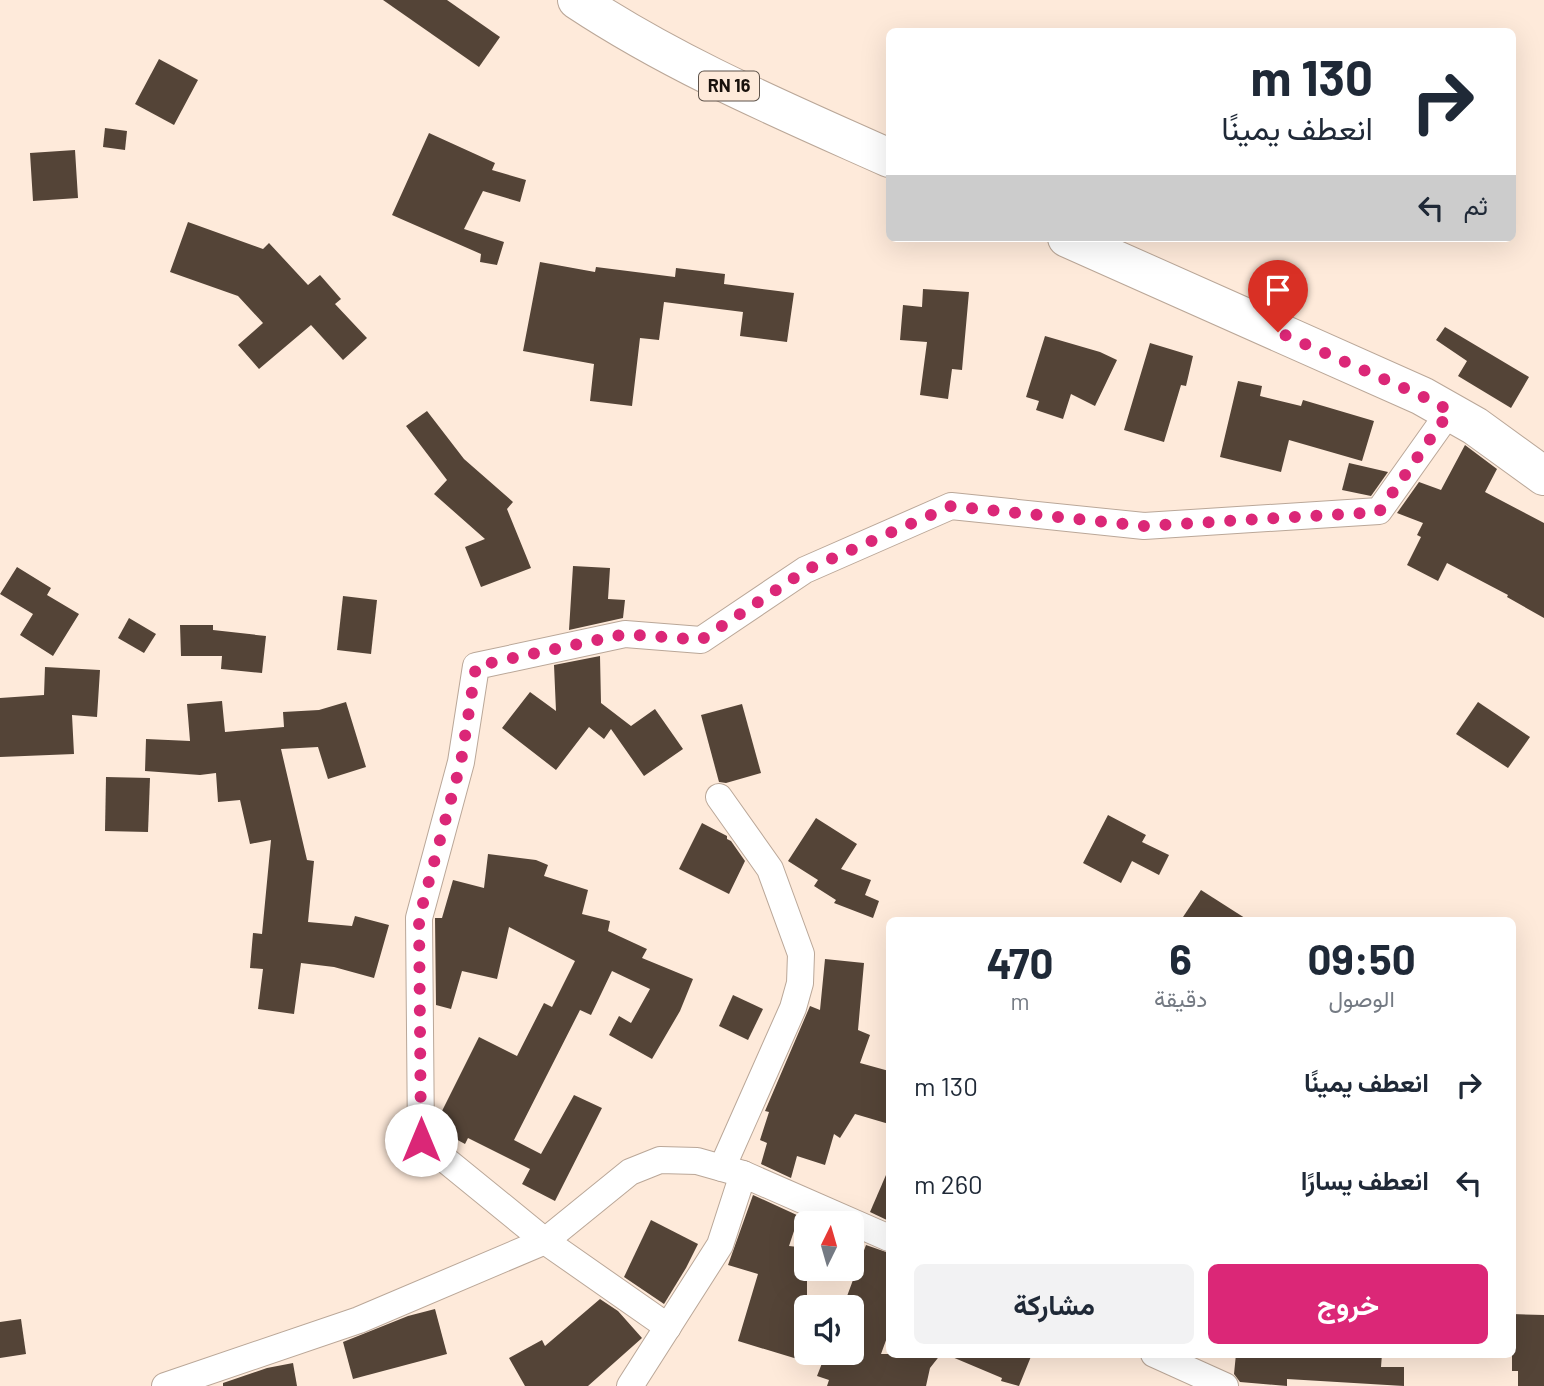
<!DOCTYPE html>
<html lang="ar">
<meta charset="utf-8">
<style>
body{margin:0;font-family:Barlow,Vazirmatn,sans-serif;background:#f2f2f3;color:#1f2937;direction:rtl;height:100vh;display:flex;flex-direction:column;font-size:26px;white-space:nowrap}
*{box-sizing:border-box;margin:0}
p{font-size:23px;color:#747a83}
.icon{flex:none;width:38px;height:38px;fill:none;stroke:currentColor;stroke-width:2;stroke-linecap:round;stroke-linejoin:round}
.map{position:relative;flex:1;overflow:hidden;direction:ltr}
.details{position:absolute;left:886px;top:917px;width:630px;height:441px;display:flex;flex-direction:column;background:#fff;border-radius:10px;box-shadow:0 7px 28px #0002;direction:rtl}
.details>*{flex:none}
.guide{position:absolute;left:886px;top:28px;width:630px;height:214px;border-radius:10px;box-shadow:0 7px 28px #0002;direction:rtl;background:#fff;color:#1f2937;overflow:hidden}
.needle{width:46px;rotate:5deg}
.tools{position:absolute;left:794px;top:1211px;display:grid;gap:14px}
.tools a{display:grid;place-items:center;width:70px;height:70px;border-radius:10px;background:#fff;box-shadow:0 7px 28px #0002;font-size:35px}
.pin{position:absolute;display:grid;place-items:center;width:60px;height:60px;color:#fff;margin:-72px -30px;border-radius:50% 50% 50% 0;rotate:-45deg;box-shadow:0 0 7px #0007}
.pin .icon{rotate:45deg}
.me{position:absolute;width:77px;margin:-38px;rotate:0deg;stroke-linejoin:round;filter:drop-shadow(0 0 5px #0008)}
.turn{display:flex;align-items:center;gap:24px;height:147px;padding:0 28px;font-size:32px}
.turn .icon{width:91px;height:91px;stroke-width:2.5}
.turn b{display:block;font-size:49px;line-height:60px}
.then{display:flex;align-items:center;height:66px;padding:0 28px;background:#0003;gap:14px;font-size:26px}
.eta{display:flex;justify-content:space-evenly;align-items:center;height:119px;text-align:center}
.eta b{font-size:42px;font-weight:700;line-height:49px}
.action{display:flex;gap:14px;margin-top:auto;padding:14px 28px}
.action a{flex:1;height:80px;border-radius:10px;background:#db2777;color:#fff;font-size:28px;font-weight:700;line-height:80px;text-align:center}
.action a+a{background:#f2f2f3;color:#1f2937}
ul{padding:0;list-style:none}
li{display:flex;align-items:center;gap:21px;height:98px;padding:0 28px}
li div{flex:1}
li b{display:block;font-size:26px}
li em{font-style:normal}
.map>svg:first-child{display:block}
.building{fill:#544437}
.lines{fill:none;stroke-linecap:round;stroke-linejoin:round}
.street-casing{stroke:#baa798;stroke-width:28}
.primary-casing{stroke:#baa798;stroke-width:40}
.street{stroke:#fff;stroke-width:26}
.primary{stroke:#fff;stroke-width:38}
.route{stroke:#db2777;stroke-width:12;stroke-dasharray:0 21.6}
.labels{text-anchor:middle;stroke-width:7;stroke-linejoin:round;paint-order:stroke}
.shield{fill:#feeada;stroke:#5e534a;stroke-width:2}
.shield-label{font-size:18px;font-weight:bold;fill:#19120d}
</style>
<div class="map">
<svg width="1544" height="1386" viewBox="0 0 1544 1386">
<rect width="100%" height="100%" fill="#feeada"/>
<!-- building -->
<g class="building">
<path d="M383,0H447L500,37L479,67Z"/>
<path d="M159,59L198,80L174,125L135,104Z"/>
<path d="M105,128L127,131L125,150L103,147Z"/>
<path d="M429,133L495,163L492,170L526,180L520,202L483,191L464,229L504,242L497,265L480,262L481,254L392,215Z"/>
<path d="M75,150L78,198L33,201L30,153Z"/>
<path d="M188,222L263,249L269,243L308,285L320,275L341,299L335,304L367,338L343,360L311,325L259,369L238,345L263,323L238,296L170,272Z"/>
<path d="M540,262L595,272L596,267L675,277L676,268L725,274L724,284L794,293L787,342L740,336L743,312L664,302L659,340L640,338L632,406L590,401L594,364L523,351Z"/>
<path d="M923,289L969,292L962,370L952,369L948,399L920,395L927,342L900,340L903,305L922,307Z"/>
<path d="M1445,327L1529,377L1511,408L1458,376L1467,361L1436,340Z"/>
<path d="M1045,336L1100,352L1117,360L1095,406L1071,394L1063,419L1036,410L1039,401L1026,397Z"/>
<path d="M1150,343L1193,356L1186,386L1181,385L1164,442L1124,430Z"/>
<path d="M1238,381L1262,386L1260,396L1301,406L1303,400L1374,421L1362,461L1289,440L1281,472L1220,457Z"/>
<path d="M427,411L464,459L513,502L507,509L531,568L481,587L465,547L485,539L434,494L447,480L406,426Z"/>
<path d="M1465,445L1497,469L1485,492L1544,523V618L1507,597L1508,595L1447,563L1438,581L1407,565L1421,537L1417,535L1423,523L1397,513L1419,482L1441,490Z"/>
<path d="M1349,463L1388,472L1371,496L1342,490Z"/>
<path d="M573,566L610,568L608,599L625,600L623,618L569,630Z"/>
<path d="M17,567L51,588L47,595L79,614L53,656L20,635L33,614L0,594Z"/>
<path d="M343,596L377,600L371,654L337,650Z"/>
<path d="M129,618L156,634L144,653L118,638Z"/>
<path d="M180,625H213V630L266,636L262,673L221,669L222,656H181Z"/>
<path d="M600,656L601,703L631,726L655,709L683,749L644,776L611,729L604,739L589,727L556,770L502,728L530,692L556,711L554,665Z"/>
<path d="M45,667L100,670L97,717L72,715L74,754L0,757V698L44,695Z"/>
<path d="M222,701L225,732L284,727L283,712L319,710L346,702L366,767L328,779L318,747L281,749L307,860L314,861L308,922L352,926L355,916L389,925L374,978L334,967L301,963L294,1014L258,1009L263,969L250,968L253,933L262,934L271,840L250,844L240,800L218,802L216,773L200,775L145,771L146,739L190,741L187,704Z"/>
<path d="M1478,702L1530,737L1508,768L1456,734Z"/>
<path d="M742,704L761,773L726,783L719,782L701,715Z"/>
<path d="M106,777L150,778L148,832L105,831Z"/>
<path d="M1108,815L1146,835L1142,842L1169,855L1159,875L1132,861L1121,883L1083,863Z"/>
<path d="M816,818L857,844L841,869L871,880L865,895L879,901L873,918L834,903L836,900L814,886L818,880L788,861Z"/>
<path d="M702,823L727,836V839L731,841L745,861L729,894L679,869Z"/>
<path d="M488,854L536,860L548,865L544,876L588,890L582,914L610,921L608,931L647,949L642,958L693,979L680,1011L652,1059L609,1035L619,1016L631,1023L650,989L612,971L591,1015L580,1010L514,1140L541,1154L574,1095L602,1108L555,1201L522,1184L530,1169L468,1138L465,1144L437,1129V1121L479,1037L517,1056L544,1003L552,1007L575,961L509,927L497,979L462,971L451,1009L436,1005L435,918H442L453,880L484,888Z"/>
<path d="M1201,890L1248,920H1181Z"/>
<path d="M825,959L864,963L858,1030L870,1035L860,1063L889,1071V1124L855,1114L840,1138L834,1134L825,1165L797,1156L791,1178L761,1164L767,1143L760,1140L769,1112L765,1111L810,1006L820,1010Z"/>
<path d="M733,995L763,1009L748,1040L719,1026Z"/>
<path d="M889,1168V1221L870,1212Z"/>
<path d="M753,1195L799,1216L789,1246L807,1248V1335L804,1361L738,1341L758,1274L728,1265Z"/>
<path d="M651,1220L698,1244L686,1268L664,1304L624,1277Z"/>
<path d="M866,1245L889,1253V1332L881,1354H941L930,1368L926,1386H827L829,1380L817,1376L826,1353H852V1307H843Z"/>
<path d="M600,1299L618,1311L642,1338L588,1386H525L509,1358L542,1340L545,1346Z"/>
<path d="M435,1309L447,1354L353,1379L343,1342L408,1316Z"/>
<path d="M1512,1314L1544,1315V1386H1518V1371H1512Z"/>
<path d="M21,1319L26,1354L0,1358V1322Z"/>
<path d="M945,1354H1032L1019,1386L1001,1381L1002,1378Z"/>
<path d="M1236,1354H1382L1381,1367H1404V1386L1287,1379V1386L1240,1382L1234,1374Z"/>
<path d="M293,1363L297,1386H223V1383L267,1368Z"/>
</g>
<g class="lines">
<!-- street casing -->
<g class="street-casing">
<g id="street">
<path d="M719,797L770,869L801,954L800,983L793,1008L722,1168"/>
<path d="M668,1327L545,1241L421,1140L419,918L461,762L476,666L625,634L701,640L805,570L951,506L1144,526L1379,511L1450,411"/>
<path d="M1154,1354L1225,1386"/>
<path d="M165,1386L359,1320L545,1241L630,1172L660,1160L697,1161L743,1174"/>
<path d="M630,1386L720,1245L743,1174L889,1238"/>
</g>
</g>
<!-- primary casing -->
<g class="primary-casing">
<g id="primary">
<path d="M577,0C675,65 782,110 889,158"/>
<path d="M1067,238L1422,396L1475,426L1544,476"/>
</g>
</g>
<!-- street -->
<use href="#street" class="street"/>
<!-- primary -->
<use href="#primary" class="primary"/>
</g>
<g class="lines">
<!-- route -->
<path class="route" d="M421,1140L419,918L461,762L476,666L625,634L701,640L806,570L951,506L1144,526L1379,512L1450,411L1422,396L1278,332"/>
</g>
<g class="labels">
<!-- shield labels -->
<rect class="shield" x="699" y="71.5" width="60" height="29" rx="5"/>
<g class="shield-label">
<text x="729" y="92">RN 16</text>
</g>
</g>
</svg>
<div class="tools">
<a><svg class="needle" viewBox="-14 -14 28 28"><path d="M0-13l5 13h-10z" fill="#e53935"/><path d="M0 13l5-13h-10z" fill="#747a83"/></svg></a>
<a><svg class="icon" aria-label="sound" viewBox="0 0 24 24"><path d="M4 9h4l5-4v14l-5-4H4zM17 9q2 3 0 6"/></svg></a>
</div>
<div class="pin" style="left:1278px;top:332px;background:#d93025"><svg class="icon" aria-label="arrive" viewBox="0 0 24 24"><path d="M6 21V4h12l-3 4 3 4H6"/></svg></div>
<svg class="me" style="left:421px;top:1140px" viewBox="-20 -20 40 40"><circle r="19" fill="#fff"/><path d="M0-13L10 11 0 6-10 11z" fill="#db2777"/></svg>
<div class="guide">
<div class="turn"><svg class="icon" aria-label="right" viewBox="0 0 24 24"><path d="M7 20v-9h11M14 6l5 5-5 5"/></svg><div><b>130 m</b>انعطف يمينًا</div></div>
<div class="then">ثم<svg class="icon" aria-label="left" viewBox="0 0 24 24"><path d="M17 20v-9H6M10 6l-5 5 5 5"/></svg></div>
</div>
<section class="details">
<div class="eta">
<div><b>09:50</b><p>الوصول</p></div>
<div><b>6</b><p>دقيقة</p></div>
<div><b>470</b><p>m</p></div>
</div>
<ul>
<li><svg class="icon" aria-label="right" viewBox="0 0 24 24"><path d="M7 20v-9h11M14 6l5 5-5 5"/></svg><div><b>انعطف يمينًا</b></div><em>130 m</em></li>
<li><svg class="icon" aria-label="left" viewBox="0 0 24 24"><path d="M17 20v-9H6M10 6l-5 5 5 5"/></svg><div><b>انعطف يسارًا</b></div><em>260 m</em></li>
</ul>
<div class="action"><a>خروج</a><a>مشاركة</a></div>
</section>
</div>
